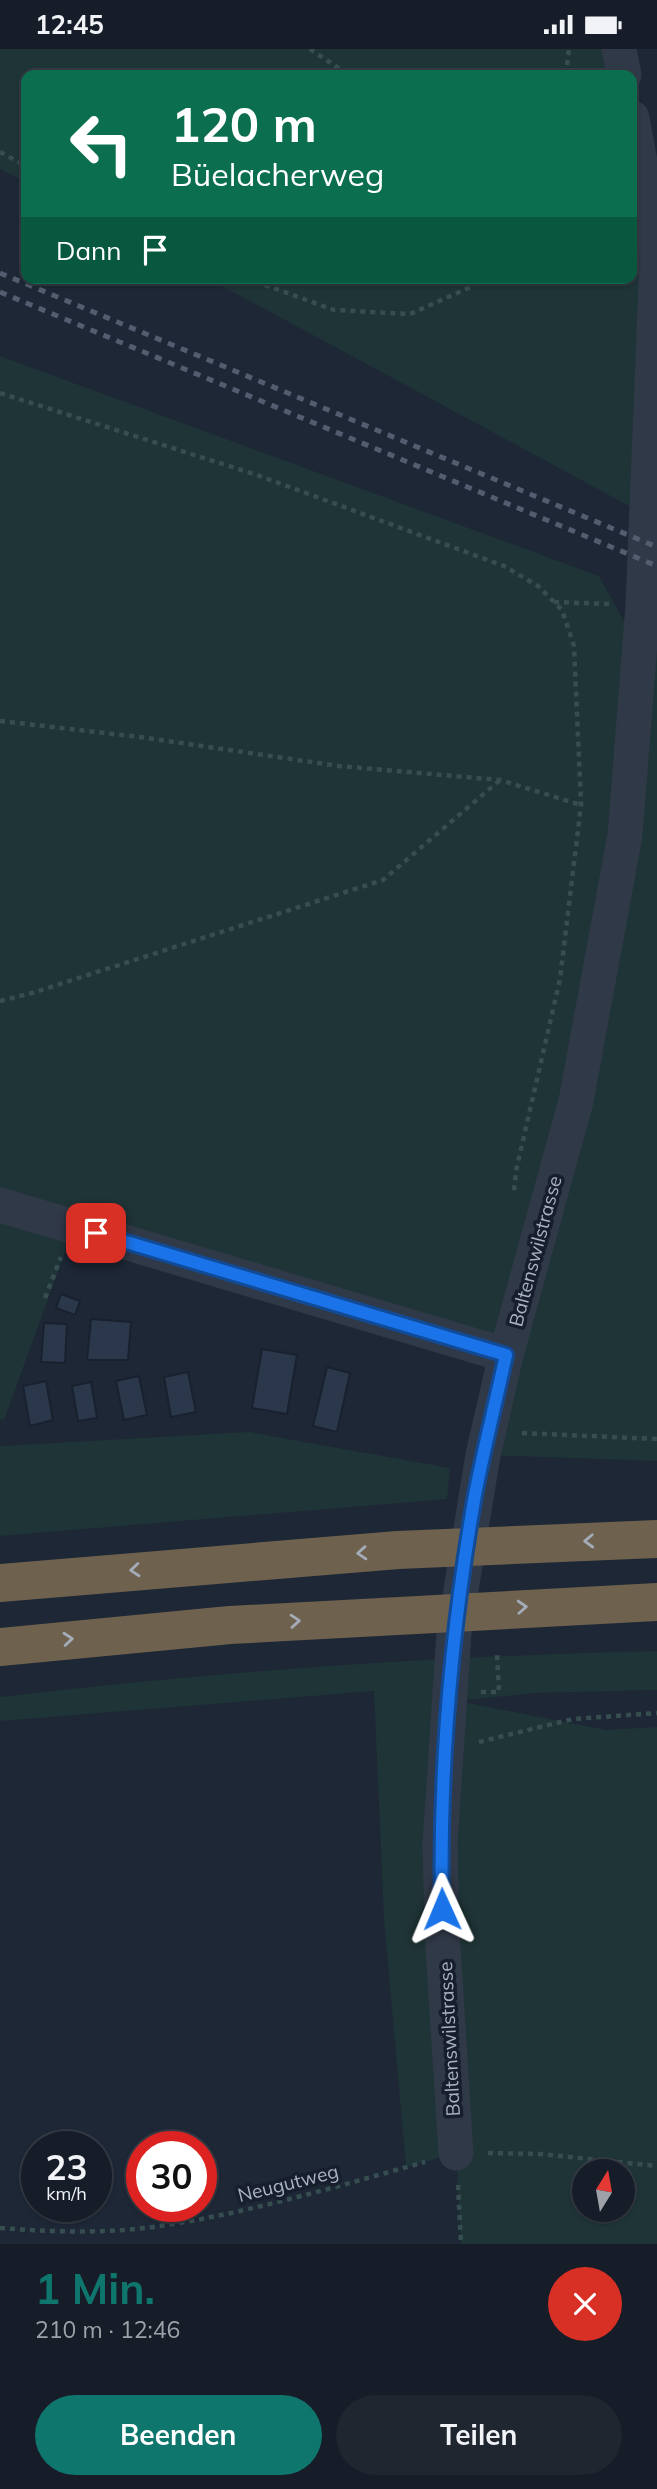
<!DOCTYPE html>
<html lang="de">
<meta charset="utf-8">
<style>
body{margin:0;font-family:Mulish,sans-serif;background:#1f2630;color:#f1f3f6;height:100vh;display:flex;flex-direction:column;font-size:26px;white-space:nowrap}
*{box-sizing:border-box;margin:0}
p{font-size:23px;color:#9ea2a8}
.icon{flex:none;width:38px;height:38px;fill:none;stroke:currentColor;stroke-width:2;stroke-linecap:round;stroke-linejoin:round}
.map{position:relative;height:2195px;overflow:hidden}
.sheet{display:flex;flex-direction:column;background:#161d28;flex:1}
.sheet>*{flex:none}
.top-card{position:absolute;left:21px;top:21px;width:616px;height:214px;border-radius:14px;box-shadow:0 2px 5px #0004,0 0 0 2px #353b45;background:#0b6e4f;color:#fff;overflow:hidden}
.needle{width:46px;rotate:11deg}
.tools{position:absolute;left:572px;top:2110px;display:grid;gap:14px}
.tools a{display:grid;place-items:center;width:63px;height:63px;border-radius:50%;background:#161d28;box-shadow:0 2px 5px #0004,0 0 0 2px #353b45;font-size:35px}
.speed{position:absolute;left:21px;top:2082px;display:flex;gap:14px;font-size:35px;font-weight:700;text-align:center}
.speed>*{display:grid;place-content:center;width:91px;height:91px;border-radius:50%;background:#161d28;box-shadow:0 2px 5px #0004,0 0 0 2px #353b45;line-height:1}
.speed small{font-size:18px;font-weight:400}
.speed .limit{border:10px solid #d22;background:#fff;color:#111}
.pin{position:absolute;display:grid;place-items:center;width:60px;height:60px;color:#fff;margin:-30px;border-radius:14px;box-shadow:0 4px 10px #0006}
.me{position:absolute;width:77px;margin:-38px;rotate:359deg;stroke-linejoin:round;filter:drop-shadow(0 0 5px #0008)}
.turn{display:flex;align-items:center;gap:24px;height:147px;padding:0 35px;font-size:32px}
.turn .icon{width:91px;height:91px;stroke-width:2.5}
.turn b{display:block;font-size:49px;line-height:60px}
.then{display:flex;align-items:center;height:66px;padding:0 35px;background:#0003;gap:14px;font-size:26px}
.round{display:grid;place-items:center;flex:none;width:74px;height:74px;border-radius:37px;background:#1f2630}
.summary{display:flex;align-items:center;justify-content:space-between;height:119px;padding:0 35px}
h1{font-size:42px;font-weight:700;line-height:52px;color:#0f766e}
.action{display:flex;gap:14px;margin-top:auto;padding:14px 35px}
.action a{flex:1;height:80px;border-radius:42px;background:#0f766e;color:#fff;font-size:28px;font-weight:700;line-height:80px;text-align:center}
.action a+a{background:#1f2630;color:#f1f3f6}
.status{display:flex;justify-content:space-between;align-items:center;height:49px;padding:0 35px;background:#161d28;direction:ltr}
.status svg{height:19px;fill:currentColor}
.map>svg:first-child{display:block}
.green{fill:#1f3437;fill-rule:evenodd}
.building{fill:#2b384b;stroke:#18212d;stroke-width:2}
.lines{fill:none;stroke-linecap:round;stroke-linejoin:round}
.path{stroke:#374e50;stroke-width:4.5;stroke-dasharray:5 5;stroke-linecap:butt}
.street{stroke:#303947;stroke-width:35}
.highway{stroke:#6e614d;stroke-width:38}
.rail{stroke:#525d6f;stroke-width:5;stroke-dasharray:7 7;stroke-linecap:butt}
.oneway{stroke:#a4acb9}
.route-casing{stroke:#114b97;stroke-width:18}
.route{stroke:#1a73e8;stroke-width:12}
.labels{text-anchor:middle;stroke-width:7;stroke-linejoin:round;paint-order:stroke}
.street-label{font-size:19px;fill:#aab4c5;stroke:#161f2b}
</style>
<div class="status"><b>12:45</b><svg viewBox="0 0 49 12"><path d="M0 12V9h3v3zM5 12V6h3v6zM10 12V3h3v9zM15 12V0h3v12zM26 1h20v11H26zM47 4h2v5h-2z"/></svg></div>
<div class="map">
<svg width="657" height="2195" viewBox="0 0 657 2195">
<rect width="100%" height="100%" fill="#1d2736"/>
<!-- green -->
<g class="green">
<path d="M0,0H619L624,26H26V133L0,120Z"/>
<path d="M632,69L657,206L646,466L207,229H632Z"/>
<path d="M0,307L599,527L640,601L657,603V1412L483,1406L506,1306L0,1156Z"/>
<path d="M0,1163L72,1184L4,1371L0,1370Z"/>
<path d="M249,1383L450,1419L447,1450L0,1487V1397Z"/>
<path d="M657,1602V1641L535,1644L467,1651L432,1641L448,1650L606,1681L657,1678V2195H461L456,2104L406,2118L384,1869L374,1642L0,1672V1648C218,1622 438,1607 657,1602ZM584,2123H623V2161H584Z"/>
</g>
<!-- building -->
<g class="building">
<path d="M61,1245L80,1252L75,1266L56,1259Z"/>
<path d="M91,1270L131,1273L128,1311H87Z"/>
<path d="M44,1274L67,1275L65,1314L41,1313Z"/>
<path d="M262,1300L297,1306L287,1365L252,1359Z"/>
<path d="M327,1318L350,1324L337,1383L313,1377Z"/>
<path d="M188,1323L196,1363L171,1368L164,1328Z"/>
<path d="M139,1327L147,1366L124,1371L116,1332Z"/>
<path d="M46,1332L53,1371L30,1377L23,1337Z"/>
<path d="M91,1333L97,1369L78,1372L72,1337Z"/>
</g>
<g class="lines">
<!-- path -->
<g class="path">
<path d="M310,0L349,26"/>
<path d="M566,26L569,0"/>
<path d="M0,103L26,117"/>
<path d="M246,229L334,261L410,265L473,237L481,229"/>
<path d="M0,344L257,426L504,517L538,537L562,561L574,597L581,756L560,930L516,1122L514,1142"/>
<path d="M554,553L611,555"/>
<path d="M0,672L140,688L339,717L500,731L581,756"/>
<path d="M0,952L32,944L383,831L500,731"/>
<path d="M45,1249L61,1208"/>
<path d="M522,1384L657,1390"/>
<path d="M481,1643H499L497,1605"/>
<path d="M479,1693L573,1670L657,1664"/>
<path d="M488,2104L540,2105L657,2117"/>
<path d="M458,2136L461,2195"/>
<path d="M0,2179C53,2183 107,2185 160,2177C249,2164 338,2137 425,2113"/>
</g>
<!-- street -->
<g class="street">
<path d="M619,0L624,26"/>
<path d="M632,69L657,206"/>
<path d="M0,1156L506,1306"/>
<path d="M456,2104L442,1882L440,1795L454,1584L483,1406L506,1306L576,1052L625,786L643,556L657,210"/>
</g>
<!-- highway -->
<g class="highway">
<path d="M0,1534L398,1501L657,1490"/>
<path d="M0,1598L230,1576L657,1553"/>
</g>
<!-- rail -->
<g class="rail">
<path d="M0,224L657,498"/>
<path d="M0,243L657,517"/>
</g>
</g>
<!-- one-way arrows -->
<defs><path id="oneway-chevron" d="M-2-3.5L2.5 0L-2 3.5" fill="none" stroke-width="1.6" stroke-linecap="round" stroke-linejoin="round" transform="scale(1.75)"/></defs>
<g class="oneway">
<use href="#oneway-chevron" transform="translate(589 1492) rotate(178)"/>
<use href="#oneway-chevron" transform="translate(362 1504) rotate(176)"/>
<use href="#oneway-chevron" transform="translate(135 1521) rotate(175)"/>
<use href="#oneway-chevron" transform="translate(522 1558) rotate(-3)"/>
<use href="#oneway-chevron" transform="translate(295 1572) rotate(-4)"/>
<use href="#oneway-chevron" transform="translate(68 1590) rotate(-5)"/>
</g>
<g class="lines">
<!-- route casing -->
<g class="route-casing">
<path id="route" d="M96,1184L506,1306C496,1352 484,1399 475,1446C451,1583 439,1721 442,1860"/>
</g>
<!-- route -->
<use href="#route" class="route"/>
</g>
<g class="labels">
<!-- street labels -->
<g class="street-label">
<text transform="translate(535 1202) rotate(-75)" y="7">Baltenswilstrasse</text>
<text transform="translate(449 1990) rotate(-93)" y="7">Baltenswilstrasse</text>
<text transform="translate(288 2134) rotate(-14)" y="7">Neugutweg</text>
</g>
</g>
</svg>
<div class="tools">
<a><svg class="needle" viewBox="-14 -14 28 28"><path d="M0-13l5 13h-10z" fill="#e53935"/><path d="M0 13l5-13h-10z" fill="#9ea2a8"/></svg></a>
</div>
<div class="speed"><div>23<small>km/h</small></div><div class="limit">30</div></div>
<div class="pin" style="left:96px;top:1184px;background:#d93025"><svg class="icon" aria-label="arrive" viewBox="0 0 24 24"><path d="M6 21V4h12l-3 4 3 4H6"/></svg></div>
<svg class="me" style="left:442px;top:1860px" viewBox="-20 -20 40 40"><path d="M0-17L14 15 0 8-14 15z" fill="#1a73e8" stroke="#fff" stroke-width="4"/></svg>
<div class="top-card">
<div class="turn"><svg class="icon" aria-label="left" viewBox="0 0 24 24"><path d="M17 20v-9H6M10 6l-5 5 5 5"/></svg><div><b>120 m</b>Büelacherweg</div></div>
<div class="then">Dann<svg class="icon" aria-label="arrive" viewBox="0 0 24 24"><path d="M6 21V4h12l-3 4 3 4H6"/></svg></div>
</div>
</div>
<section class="sheet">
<div class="summary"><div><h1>1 Min.</h1><p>210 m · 12:46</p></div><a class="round" style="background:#d93025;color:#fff"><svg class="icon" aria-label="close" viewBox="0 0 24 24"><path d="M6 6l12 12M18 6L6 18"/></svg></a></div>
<div class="action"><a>Beenden</a><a>Teilen</a></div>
</section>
